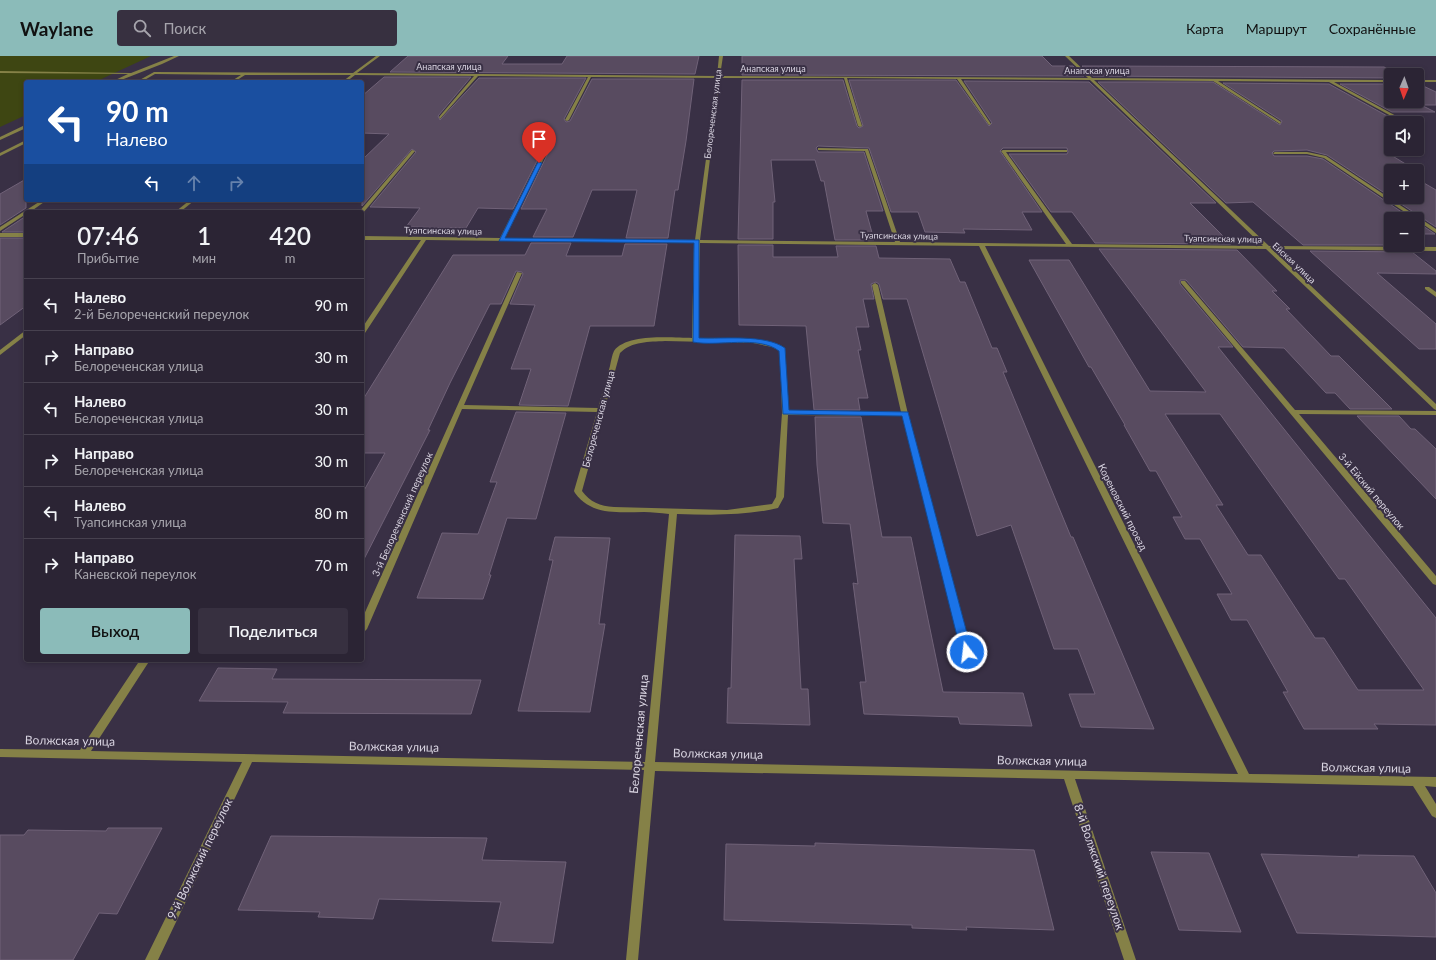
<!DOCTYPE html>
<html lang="ru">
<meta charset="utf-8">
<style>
body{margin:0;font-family:Lato,sans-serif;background:#373040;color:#f1f3f6;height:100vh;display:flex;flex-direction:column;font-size:15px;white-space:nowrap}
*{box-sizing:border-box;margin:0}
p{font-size:13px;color:#a6a4ac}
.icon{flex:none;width:22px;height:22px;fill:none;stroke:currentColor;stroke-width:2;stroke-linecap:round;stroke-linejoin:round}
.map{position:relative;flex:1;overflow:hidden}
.panel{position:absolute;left:24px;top:154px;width:340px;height:452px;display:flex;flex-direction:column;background:#2b2434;border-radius:4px;box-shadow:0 2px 6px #0003,0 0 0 1px #47414f}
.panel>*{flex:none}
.hud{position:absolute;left:24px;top:24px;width:340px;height:122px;border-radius:4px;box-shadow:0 2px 6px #0003,0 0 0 1px #47414f;background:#1a4fa0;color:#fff;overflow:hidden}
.needle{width:26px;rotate:182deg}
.buttons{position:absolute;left:1384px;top:12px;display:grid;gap:8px}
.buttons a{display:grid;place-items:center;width:40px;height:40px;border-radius:4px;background:#2b2434;box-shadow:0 2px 6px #0003,0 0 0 1px #47414f;font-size:20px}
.pin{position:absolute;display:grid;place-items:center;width:34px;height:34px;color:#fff;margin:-41px -17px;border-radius:50% 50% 50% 0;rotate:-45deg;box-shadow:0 0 4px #0007}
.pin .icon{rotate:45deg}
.me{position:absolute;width:44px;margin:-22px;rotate:345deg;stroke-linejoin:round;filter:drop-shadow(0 0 3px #0008)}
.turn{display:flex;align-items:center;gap:14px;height:84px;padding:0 16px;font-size:18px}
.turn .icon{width:52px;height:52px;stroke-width:2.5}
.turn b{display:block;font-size:28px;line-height:34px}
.lanes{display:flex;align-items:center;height:38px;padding:0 16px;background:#0003;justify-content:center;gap:20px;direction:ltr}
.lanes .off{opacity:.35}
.eta{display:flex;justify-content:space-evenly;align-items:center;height:68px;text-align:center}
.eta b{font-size:24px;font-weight:600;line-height:28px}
.cta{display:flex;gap:8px;margin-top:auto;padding:8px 16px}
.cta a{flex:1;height:46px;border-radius:4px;background:#8bbbb9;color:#111;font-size:16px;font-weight:600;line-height:46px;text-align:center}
.cta a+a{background:#373040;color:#f1f3f6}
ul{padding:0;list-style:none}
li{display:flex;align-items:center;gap:12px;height:52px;padding:0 16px;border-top:1px solid #47414f}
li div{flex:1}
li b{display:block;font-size:15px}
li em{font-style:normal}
header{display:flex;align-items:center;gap:24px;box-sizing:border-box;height:56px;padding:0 20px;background:#8bbbb9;color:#111}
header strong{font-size:19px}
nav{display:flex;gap:22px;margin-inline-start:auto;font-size:14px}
.search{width:280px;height:36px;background:#373040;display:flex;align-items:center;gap:10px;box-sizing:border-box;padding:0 14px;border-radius:4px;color:#a6a4ac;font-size:15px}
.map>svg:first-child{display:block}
.green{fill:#3e4612}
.building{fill:#584b60;stroke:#706278;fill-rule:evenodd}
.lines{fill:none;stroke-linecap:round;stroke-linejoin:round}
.street{fill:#858147;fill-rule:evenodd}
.route{fill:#1a73e8;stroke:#114b97}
.labels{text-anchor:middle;stroke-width:4;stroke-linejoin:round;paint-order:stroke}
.far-street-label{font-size:9px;fill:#d9d4e1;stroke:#393045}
.street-label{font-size:10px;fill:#d9d4e1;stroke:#393045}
.near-street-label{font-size:12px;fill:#d9d4e1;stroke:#393045}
</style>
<header>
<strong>Waylane</strong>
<div class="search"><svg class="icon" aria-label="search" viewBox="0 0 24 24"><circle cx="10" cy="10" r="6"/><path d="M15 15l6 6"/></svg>Поиск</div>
<nav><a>Карта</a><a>Маршрут</a><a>Сохранённые</a></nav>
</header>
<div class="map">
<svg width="1436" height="904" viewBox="0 0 1436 904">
<rect width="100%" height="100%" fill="#393045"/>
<!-- green -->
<path class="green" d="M0,0H151L95,26H26V59L0,71Z"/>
<!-- building -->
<g class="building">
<path d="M408,0H508L502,8H562L567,0H699L695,18L390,16Z"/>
<path d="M742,0H1042L1052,10H1073L1084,20L742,19Z"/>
<path d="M1082,10L1384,11L1401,19H1391V22L1093,20Z"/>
<path d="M384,21H471L438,60L440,64L479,22H586L564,63L566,66L570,65L592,23H694L686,85L678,134H675L668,182H626L637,134H592L573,181H533L547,153H521L549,95L547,92L543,93L513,153L478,152L466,172L406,171L420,152L370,151L416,96L412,93L362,150V104L389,78L362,77V40Z"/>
<path d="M742,24H843L857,70L859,72L863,70L849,24H956L989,70L992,67L964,25L1089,26L1216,147H1190L1231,188L1095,187L1072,156H1051L1009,98H1067L1068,96L1067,92H1003L1000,95L1042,156H1022L1032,174L963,173L965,177L925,176L918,156H891L869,92L818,90L816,92L818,96H864L883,155H866L874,184H835L824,125H821L815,104H771L775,146H773V183H738Z"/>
<path d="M1098,26H1213L1280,69L1282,65L1223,27L1329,28L1400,67H1391V93H1411L1416,96H1386L1417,115H1391V141H1417V123L1436,134V171L1327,99L1307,94L1274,95L1272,97L1274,100H1307L1323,103L1412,163H1391V177H1388L1391,180V189H1403H1303L1253,146L1226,147Z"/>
<path d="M1340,28H1391V45H1417V28H1419L1436,36V49H1421L1435,56H1392Z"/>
<path d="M26,123V152L0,169V138Z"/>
<path d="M26,160V176H2Z"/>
<path d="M1417,166L1435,178H1417Z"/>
<path d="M0,182H26V250L0,269Z"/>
<path d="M531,187H571L566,200H622L625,188H667L654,270H590L568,350L519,349L531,313H511L535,249L510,248L523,218L522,216L516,215L501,248H490L450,327L428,374H430L362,507V438L385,397H362V345L453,199H525Z"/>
<path d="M738,189H773V201H838L836,190H876L879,202L950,203L960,226H965L992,292H997L1007,316H1003L1071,481H1073L1154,673L1081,671L1069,638H1095L1078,593H1054L1011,469L977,480L907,243H883L879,228L876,226L871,228L874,243H863L869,271H856L861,294H858L868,342H858L860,354H814L806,270L739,269Z"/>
<path d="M1099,193L1237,194L1277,235H1272L1290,253H1286L1331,300H1339L1392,353H1350L1335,337H1326L1284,292L1243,291L1186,224H1180V228L1233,291H1218L1436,562V669L1374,668L1378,673H1304L1283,636H1288L1247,564H1231L1217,538H1232L1200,483H1185L1173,461H1182L1156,415H1150L1124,369H1125L1091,311H1089L1029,204H1069L1150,335L1206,336ZM1165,358H1220L1339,523H1345L1424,634H1358L1324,582H1315L1261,499H1248L1216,449H1223Z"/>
<path d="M1310,195L1412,196L1436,215V218L1377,217L1436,268V293H1419Z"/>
<path d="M516,356L566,357L536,463L507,462L489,519H491L483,543L417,542L442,477L478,478L497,426H490Z"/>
<path d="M1357,360H1399L1411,373H1415L1436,393V443Z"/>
<path d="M815,361H861L882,481H911L943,636L1023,637L1032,670L960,668L958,661L864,658L860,626H866L853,527L858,528L850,468L823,467L817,409Z"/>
<path d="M735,479L800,480L802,503H794L801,633H808L810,669L727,667L728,632H731Z"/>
<path d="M555,481L610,482L599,568H605L590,656L518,655L553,504H549Z"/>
<path d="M218,612L277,613L272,623L481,624L471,658L283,657L288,646L199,645Z"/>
<path d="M108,772H162L117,858L99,857L73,904H0V779H24L28,774L106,775Z"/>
<path d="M271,780L487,782L482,804L566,806L553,887L492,885L501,846L379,843L373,863L318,861L320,856L238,854Z"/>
<path d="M815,787L1034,794L1054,874L966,871L967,874L912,872V869L724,864L726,788L815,790Z"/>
<path d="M1151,796L1209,797L1241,876L1179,874Z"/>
<path d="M1261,798L1359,801L1358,799L1414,800L1436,837V881L1297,877Z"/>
</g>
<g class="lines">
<!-- street -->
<g class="street">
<path d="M174,0H179L162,8L116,26H111L128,18L0,17V15L131,17Z"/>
<path d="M376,0H380L357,17L717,20L719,0H723L720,20L1088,22L1065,0H1069L1092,22L1391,24V26H1334L1409,67H1404L1329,26L1218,25L1281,66L1280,68L1213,25L1094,24L1269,190L1436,191V195L1272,193L1436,348V354L1434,353L1266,193L985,190L1249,718L1436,721V731L1425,730L1436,748V762L1432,760L1413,730L1075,723L1136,904H1124L1064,723L655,715L638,904H626L644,714L252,706L158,904H145L242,706L0,701V693L80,694L140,604H150L91,695L645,706L669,458C660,457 652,456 644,456C618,456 592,460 575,437L574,435L597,356L462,353L367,573L365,575L362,576V563L517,216L522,217L464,349L598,352C602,338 606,324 610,310C611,305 612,299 614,295C627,277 673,282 692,282L694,187L426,184L365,277L362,279V272L421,184H362V180L500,182L544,94L546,93L548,94L505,182L695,184L717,22L591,21L569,64L567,65L565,64L588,21L478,20L440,63L439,61L474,20L355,19L346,26H342L351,19H245L234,26H230L241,19L155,18L141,26H136L154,16L353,17ZM720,22H844L858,70L860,71L862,70L847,22L957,23L989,69L991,68L961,23L1090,24L1263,190L1072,188L1006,96H1067V94H1003L1001,95L1066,188L900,186L868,93L819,92H818V94L865,95L895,186L700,184ZM700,187L979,190L1238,718L655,706L677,458C711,459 745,460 778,452L784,441L788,359L902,360L962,596L964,598L967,599L970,598L972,596L908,358L878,229L875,227L872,229L901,356L788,355L785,293C758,279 727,283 698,282ZM665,285L753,287L772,291L780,295L782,357L776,441L772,448L727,454L614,451C600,450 590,446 582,435L620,297C632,285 649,286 665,285Z"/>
<rect x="1417" y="24" width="19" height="2"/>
<path d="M25,69H26V72L0,84V81Z"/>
<path d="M26,84V87L0,100V97Z"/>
<path d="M412,94L415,95L363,157L359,156Z"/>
<path d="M1275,96H1307L1326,100L1436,173V177L1324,102L1307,98H1274L1273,97Z"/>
<path d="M42,144H47L30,156H26V158L0,175V171Z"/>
<path d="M190,144H195L180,156H175Z"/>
<rect x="0" y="177" width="26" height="4"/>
<path d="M1181,225H1185L1295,354L1436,355V359L1299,358L1436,520V529L1433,528L1181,227Z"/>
<path d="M1425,231H1429L1436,236V241L1425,233Z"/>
<path d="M26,274V279L0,299V294Z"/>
</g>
</g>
<!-- route -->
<path class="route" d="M538,106L542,107L505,182L699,184V282C724,283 765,278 785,292L789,354L908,356L972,596L971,599H963L961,596L902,360L783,358L779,295C758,279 718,291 693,286L694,187L499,185Z"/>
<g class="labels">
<!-- far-street labels -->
<g class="far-street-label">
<text x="449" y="14">Анапская улица</text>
<text x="773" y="16">Анапская улица</text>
<text x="1097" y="18">Анапская улица</text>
<text transform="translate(713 58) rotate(-83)" y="3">Белореченская улица</text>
<text transform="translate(443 175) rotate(1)" y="3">Туапсинская улица</text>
<text transform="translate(899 180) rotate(1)" y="3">Туапсинская улица</text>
<text transform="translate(1223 183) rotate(1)" y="3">Туапсинская улица</text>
<text transform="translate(1294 207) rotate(43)" y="3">Ейская улица</text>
</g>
<!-- street labels -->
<g class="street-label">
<text transform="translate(598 363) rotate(-75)" y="4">Белореченская улица</text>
<text transform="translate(1372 435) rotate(50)" y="4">3-й Ейский переулок</text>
<text transform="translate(1123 451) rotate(63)" y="4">Кореновский проезд</text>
<text transform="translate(402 458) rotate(-66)" y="4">3-й Белореченский переулок</text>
</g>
<!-- near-street labels -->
<g class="near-street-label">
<text transform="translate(639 678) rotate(-85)" y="4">Белореченская улица</text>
<text transform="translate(70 685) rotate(1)" y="4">Волжская улица</text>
<text transform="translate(394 691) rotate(1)" y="4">Волжская улица</text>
<text transform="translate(718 698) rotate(1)" y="4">Волжская улица</text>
<text transform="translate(1042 705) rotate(1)" y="4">Волжская улица</text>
<text transform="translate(1366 712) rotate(1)" y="4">Волжская улица</text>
<text transform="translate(200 803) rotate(-64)" y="4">9-й Волжский переулок</text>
<text transform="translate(1099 811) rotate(71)" y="4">8-й Волжский переулок</text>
</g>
</g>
</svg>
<div class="buttons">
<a><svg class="needle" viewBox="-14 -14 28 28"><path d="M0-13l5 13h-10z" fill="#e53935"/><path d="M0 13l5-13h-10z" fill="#a6a4ac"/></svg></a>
<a><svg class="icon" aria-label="sound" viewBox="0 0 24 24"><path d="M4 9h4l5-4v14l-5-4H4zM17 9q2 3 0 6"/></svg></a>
<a>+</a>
<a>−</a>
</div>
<div class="pin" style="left:539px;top:107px;background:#d93025"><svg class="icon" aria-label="arrive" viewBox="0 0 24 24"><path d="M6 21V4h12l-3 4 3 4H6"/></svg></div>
<svg class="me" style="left:967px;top:596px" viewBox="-20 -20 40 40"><circle r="17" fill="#1a73e8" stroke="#fff" stroke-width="3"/><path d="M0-11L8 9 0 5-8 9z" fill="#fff"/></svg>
<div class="hud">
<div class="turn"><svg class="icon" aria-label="left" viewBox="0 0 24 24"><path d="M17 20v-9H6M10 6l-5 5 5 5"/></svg><div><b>90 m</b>Налево</div></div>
<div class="lanes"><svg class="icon" aria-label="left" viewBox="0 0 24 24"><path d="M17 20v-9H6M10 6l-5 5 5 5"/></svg><svg class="icon off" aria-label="ahead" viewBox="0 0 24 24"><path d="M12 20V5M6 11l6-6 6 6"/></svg><svg class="icon off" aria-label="right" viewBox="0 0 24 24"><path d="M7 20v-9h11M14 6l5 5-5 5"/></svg></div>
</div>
<section class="panel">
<div class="eta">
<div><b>07:46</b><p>Прибытие</p></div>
<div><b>1</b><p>мин</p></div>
<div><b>420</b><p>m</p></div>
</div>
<ul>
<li><svg class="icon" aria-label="left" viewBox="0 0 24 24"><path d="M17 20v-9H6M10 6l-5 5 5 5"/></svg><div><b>Налево</b><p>2-й Белореченский переулок</p></div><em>90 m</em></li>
<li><svg class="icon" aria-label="right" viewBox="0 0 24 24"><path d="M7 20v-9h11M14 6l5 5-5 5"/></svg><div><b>Направо</b><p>Белореченская улица</p></div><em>30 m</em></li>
<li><svg class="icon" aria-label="left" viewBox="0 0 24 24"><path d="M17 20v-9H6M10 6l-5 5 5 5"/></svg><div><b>Налево</b><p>Белореченская улица</p></div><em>30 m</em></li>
<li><svg class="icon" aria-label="right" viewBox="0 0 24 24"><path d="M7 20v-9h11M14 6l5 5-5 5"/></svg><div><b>Направо</b><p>Белореченская улица</p></div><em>30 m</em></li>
<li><svg class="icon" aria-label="left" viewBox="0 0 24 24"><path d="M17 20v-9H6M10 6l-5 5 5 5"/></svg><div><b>Налево</b><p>Туапсинская улица</p></div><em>80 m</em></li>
<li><svg class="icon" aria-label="right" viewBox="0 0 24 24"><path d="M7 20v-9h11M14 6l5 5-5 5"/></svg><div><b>Направо</b><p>Каневской переулок</p></div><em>70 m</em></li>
</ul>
<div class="cta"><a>Выход</a><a>Поделиться</a></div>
</section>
</div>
